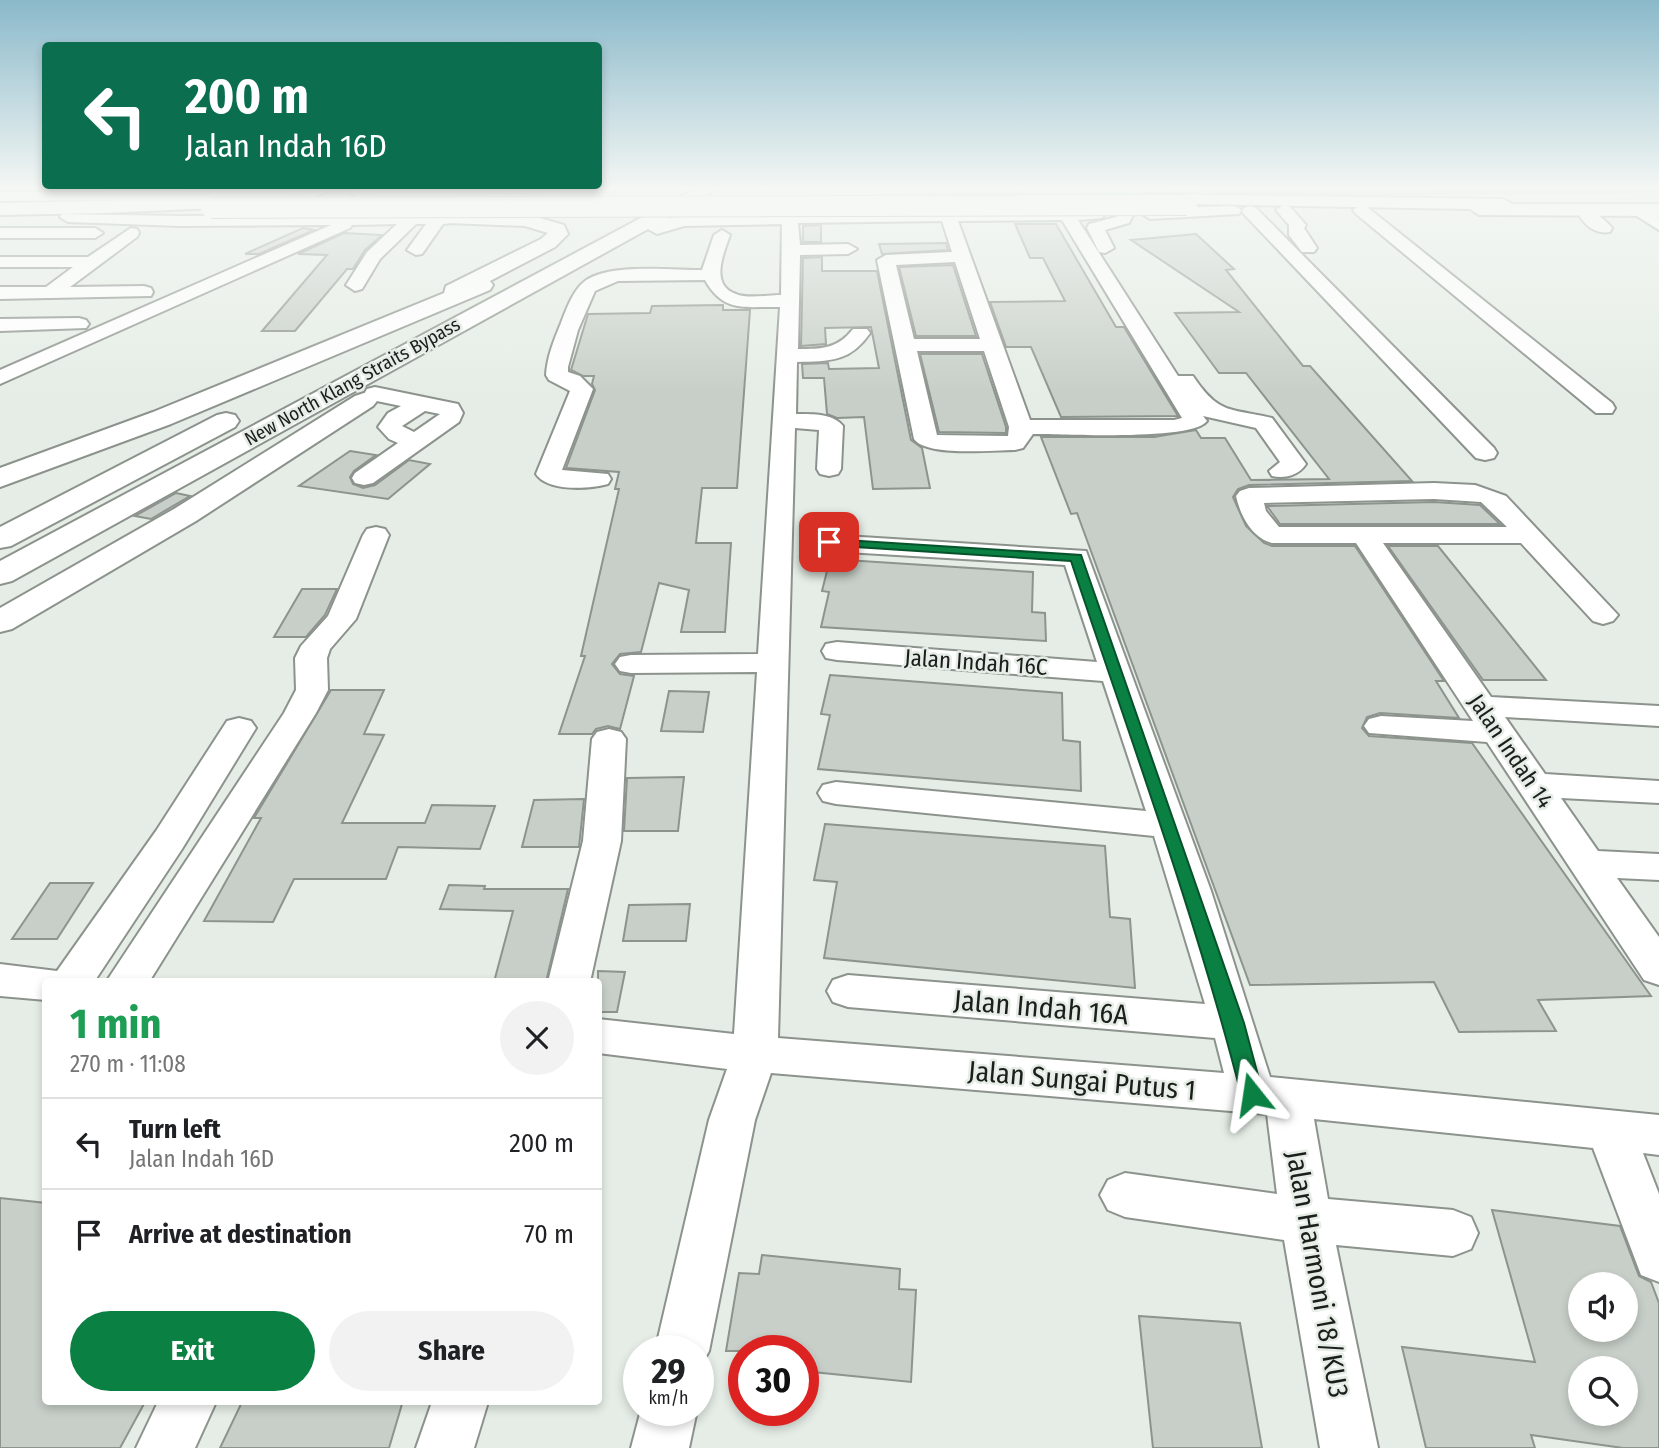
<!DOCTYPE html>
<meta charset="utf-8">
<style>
body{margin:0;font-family:"Fira Sans Condensed",sans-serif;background:#f2f2f2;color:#202124;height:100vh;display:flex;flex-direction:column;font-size:26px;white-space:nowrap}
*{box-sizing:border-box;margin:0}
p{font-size:23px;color:#757577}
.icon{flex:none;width:38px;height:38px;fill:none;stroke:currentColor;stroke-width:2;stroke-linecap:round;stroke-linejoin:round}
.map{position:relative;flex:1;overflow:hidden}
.drawer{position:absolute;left:42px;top:978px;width:560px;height:427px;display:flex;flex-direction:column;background:#fff;border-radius:7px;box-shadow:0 4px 10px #0003}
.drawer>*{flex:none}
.banner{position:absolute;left:42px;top:42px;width:560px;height:147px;border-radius:7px;box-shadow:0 4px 10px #0003;background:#0b6e4f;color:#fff;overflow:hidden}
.buttons{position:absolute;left:1568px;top:1272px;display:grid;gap:14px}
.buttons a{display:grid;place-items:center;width:70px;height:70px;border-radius:50%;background:#fff;box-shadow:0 4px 10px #0003;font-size:35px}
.speed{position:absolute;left:623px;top:1335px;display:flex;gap:14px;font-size:35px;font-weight:700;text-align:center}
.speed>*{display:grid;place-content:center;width:91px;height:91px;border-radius:50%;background:#fff;box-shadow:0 4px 10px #0003;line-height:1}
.speed small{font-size:18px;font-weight:400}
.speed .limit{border:10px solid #d22;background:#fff;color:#111}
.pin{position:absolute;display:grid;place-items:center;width:60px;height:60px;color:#fff;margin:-30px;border-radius:14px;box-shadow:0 4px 10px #0006}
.me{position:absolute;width:77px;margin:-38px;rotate:345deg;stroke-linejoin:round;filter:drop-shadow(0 0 5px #0008)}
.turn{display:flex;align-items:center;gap:24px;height:147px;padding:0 28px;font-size:32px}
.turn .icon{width:91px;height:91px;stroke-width:2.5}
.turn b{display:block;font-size:49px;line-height:60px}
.round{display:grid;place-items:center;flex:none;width:74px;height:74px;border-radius:37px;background:#f2f2f2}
.head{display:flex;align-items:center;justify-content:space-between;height:119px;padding:0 28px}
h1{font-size:42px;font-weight:700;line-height:52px;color:#1e9e55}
.button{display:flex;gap:14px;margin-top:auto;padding:14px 28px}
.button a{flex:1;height:80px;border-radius:42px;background:#0b8043;color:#fff;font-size:28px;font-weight:700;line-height:80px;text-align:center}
.button a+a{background:#f2f2f2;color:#202124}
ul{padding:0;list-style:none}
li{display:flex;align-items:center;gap:21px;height:91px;padding:0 28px;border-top:2px solid #e0e0e0}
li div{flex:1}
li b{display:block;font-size:26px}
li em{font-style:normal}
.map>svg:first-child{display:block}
.built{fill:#d7e4d7}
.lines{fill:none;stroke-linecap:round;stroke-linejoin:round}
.stream{stroke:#9dc19e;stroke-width:4.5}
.building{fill:#c8cfc8;stroke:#8d938d;stroke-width:2;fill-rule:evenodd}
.minor-casing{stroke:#8c928c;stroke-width:4}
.major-casing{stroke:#8c928c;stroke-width:4}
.highway-casing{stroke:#8c928c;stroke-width:4}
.minor{fill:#fff;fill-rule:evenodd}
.major{fill:#fff;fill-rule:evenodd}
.highway{fill:#fff;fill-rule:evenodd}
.major-bridge-casing{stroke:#8c928c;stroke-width:22;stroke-linecap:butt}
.major-bridge{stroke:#fff;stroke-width:20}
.route{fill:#0b8043;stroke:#07532c;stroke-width:2}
.labels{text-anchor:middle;stroke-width:5;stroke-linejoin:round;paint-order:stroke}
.far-street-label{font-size:19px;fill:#1b1e1b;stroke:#e6ede6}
.street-label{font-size:23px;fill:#1b1e1b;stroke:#e6ede6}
.near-street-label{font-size:28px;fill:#1b1e1b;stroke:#e6ede6}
</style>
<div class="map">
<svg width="1659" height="1448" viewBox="0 0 1659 1448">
<rect width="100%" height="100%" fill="#e6ede6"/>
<!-- built -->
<path class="built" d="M49,190H583L581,192L40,195Z"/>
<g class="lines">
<!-- stream -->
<g class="stream">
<path d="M899,196L1659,191"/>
<path d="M427,197L463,198"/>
<path d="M0,202L110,200"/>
<path d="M606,203H610L614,190"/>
</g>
</g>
<!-- building -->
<g class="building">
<path d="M1015,224H1056L1116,327H1124L1178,416L1061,417L1031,347H1006L990,302L1065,301L1043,258H1030Z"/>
<path d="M821,225V242H803V226Z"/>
<path d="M303,228L314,230L259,254H245Z"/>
<path d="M344,233L382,235L365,250L353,269H347L295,331H262L327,255L298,254Z"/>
<path d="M1196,234L1234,269L1226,270L1303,366H1310L1412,481L1249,485L1238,489L1233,497L1246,526L1264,543L1272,546H1355L1444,681H1436L1459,718L1380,713L1367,717L1362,728L1369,736L1472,743L1651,996L1538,1000L1556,1031L1459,1032L1434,982L1250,985L1077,513L1071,514L1041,437H1154L1196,430L1201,438H1225L1251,480L1329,479L1246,373H1219L1175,313L1239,312L1131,240Z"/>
<path d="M946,243L948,250L882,254L879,244Z"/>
<path d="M822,257V271H877L911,440L922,448L930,488L873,489L864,417L837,418L827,414L824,378H803L802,364L828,363L829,369L879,368L871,327L825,328L826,344L801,346L803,258Z"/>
<path d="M953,265L976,336H916L899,267Z"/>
<path d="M723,305V310H750L737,488H702L696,543H731L725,632H681L689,590L659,583L641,652L620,654L612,664L620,674L634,676L620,729L608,726L596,729L592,734H559L585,656H581L619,489H615L619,472L566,468L595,390L592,384L594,376H583L571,370L588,314L650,313L652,306Z"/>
<path d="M920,354H982L1006,427V433L939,432Z"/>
<path d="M350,451L376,455L354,471L350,477L353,484L363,488L375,485L409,460L430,464L388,499L299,486Z"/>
<path d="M176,493L190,496L151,519L135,516Z"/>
<path d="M1434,502L1480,505L1500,524H1280L1267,506Z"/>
<path d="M1388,546H1438L1546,680H1483Z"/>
<path d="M830,559L1033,572L1032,612L1045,613L1046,641L821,627L829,592L822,591Z"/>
<path d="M302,589H337L325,615L306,637H274Z"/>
<path d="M830,675L1062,693L1063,740L1080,742L1081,791L818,769L830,715L821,714Z"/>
<path d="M331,690H384L364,734L384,735L342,823H425L432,805L495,806L480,849L398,847L386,879H294L273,922L204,921L261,818H254Z"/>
<path d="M669,691L709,692L703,732L661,731Z"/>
<path d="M684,777L678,831H624L627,778Z"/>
<path d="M584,799L579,847H522L534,800Z"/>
<path d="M825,824L1105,846L1110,917L1130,919L1135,988L824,958L837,882L814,880Z"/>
<path d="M50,883H93L57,939H12Z"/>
<path d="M449,885L485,886L484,889H568L546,982H494L513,911L440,909Z"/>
<path d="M690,904L686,941H623L629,905Z"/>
<path d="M598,971L625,972L617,1012H598Z"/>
<path d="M0,1198L46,1203V1402H145L120,1448H0Z"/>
<path d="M1492,1210L1620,1226L1639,1276L1651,1282L1659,1303V1448H1623L1531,1435L1535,1448H1426L1402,1347L1535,1362ZM1580,1284H1626V1330H1580ZM1580,1368H1626V1414H1580Z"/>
<path d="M762,1255L900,1269L899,1289L916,1290L911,1382L803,1371V1351H726L739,1273L759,1274Z"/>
<path d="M1139,1316L1240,1323L1262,1448H1153Z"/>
<path d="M242,1402H384L402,1404L389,1448H220Z"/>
</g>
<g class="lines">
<!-- minor casing -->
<g class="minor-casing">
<g id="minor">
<path d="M328,190L312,199L0,201V193L4,192Z"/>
<path d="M346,190H594L590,196L577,200H477L475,215L462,222L443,224L422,254L416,255L407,250L426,224H416L380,259L362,289L355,291L346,285L367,252L397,224L352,225L350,228L0,384V370L331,225L180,226L68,222L60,217L62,214L180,216L453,214L461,210L464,197H358Z"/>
<path d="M1284,205L1290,207L1306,225L1304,228L1317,248L1314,252H1302L1289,235V225L1276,210Z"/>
<path d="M1361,205L1367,207L1612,403L1615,408L1612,413H1596L1355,213L1353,210Z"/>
<path d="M1584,205L1590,207C1597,215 1607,221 1612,228L1610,232C1592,235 1582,221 1576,210Z"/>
<path d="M1638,205L1659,217V230L1632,213L1630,210Z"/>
<path d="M1233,206L1239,208L1241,211L1239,214L1150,219L1142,214L1150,209Z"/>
<path d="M1250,206L1256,208L1494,448L1497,453L1494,458L1485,460L1476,458L1244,214L1242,211L1244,208Z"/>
<path d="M1096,210L1104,215L1102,218L1078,220L1178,376H1193C1219,415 1230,408 1272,418L1306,464C1299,475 1285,479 1272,476L1269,471L1280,462L1256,428L1203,416L1207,421C1193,441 1062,434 1033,434L1023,448L1015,450C993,450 927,457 914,439L877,260L886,255L952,252L942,221L798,223L800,245L848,244L857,249L848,254L800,255L798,349C821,349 838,349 853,329H867L870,333C850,362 830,361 797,362L796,414C811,414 833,413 843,426L841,469L838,474L829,476L820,474L817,469L819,430L795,428L778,1038L1224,1073L1215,1038L848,1007L833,1002L827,991L833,980L848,975L1205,1004L1154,836L836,804L823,801L818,793L823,785L836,782L1146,811L1103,681L837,660L826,658L822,651L826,644L837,642L1097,662L1065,565L829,551L819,549L815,543L819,537L829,535L1086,551L1211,891L1270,1077L1659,1115V1155L1643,1153L1659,1194V1282L1641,1275L1593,1148L1314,1119L1328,1199L1453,1210L1471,1217L1478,1233L1471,1249L1453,1256L1336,1245L1378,1448H1320L1284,1240L1125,1217L1108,1210L1100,1195L1108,1180L1125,1173L1277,1194L1267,1114L771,1073L755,1120L709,1351L698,1371V1351H655L709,1120L727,1069L598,1053V1019L734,1034L757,672L631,673L620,671L615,664L620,657L631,655L758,654L780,307C746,306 724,314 705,280L618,281L595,291L578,330L568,367V372L580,376L593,389L562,470L608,474L611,479L608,484C589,489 548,492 536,474L570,391L549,380L546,375C547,357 554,340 561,323C566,310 573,290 585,281C609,263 672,270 702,270L714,235L722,230L730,235C724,252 709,285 736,294C747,299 768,295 781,295L782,218L790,213ZM1062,220L1182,418L1174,420H1030L958,221ZM955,262L980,339H914L896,265ZM917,351H984L1009,427L1008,436L937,435Z"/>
<path d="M1125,210L1133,215L1129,223L1105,230L1114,248L1105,253L1099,252L1087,228L1089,224L1116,217L1119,212Z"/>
<path d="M0,228H95L103,233L95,238H0Z"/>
<path d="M131,228L137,229L139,233L137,237L70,287L144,286L151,288L153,292L151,296L0,299V287H46L73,267H0V257H88Z"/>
<path d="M79,318L86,320L89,324L86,328L0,331V319Z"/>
<path d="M375,387L458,404L463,413L459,422L373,483L364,485L355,483L352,478L355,473L398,443L389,439L378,427L388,413L401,406L367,399L364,394L367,389ZM425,411L440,414L414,432L402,426Z"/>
<path d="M1434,483L1475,485L1506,496L1618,615L1613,621L1603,624L1593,621L1521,543H1383L1491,697L1659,706V726L1505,717L1545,774L1659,781V803L1561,798L1598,851L1659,854V880L1617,878L1659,937V985L1644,980L1487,742L1369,733L1364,726L1369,719L1381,716L1473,721L1356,543H1272C1252,538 1240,515 1236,496L1240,491L1249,488ZM1434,499L1481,502L1507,527H1279L1266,511L1264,503Z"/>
<path d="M376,527L385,529L389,535L356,619L330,649L327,658L328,690L316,713L149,982H106L284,713L296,690L295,658L301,646L328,616L363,535L367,529Z"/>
<path d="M239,718L251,721L256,728L182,849L94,982H46V1000L0,996V964L57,971L156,831L227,721Z"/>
<path d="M609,729L621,732L626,739L621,841L590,982H548L583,841L592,739L597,732Z"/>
<path d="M158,1402H216L195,1448H136Z"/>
<path d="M432,1402H488L474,1448H416Z"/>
<path d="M641,1410H697L689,1448H631Z"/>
</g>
</g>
<!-- major casing -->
<g class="major-casing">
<g id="major">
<path d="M1144,194L1503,199L1512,204H1659V216L1479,215L1470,209L1138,203L1135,199L1138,195Z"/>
<path d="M254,197L263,202L260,206L103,213L0,215V203Z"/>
</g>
</g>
<!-- highway casing -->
<g class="highway-casing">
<g id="highway">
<path d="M693,190H715L667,219L682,214L790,212L799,218L790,224L684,226L657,234L648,229L12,581L0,584V561Z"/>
<path d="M456,213L526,214L564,225L568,234L555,247L490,281L493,285L490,290L171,424L0,487V468L153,412L444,293L446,286L541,239L548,233L525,226L449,223L447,219Z"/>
<path d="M364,393L373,396L377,401L373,406L196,521L12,629L0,632V608L174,509L355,396Z"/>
<path d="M226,413L235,415L239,421L235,427L11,546L0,548V527L217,415Z"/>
</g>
</g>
<!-- minor -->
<use href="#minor" class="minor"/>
<!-- major -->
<use href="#major" class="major"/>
<!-- highway -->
<use href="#highway" class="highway"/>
<!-- major-bridge casing -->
<g class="major-bridge-casing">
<path id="major-bridge" d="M211,208L1187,205"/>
</g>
<!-- major-bridge -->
<use href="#major-bridge" class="major-bridge"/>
</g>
<!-- sky -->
<linearGradient id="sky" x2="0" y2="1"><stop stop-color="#8ab9ca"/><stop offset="0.48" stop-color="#f4f7f4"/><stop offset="1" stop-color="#f4f7f4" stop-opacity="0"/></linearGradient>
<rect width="1659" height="392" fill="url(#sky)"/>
<!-- route -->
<path class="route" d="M829,539L1081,555L1244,1023L1263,1094L1260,1101L1252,1103L1244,1101L1241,1094C1195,914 1130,738 1071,561L825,545V540Z"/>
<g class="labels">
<!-- far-street labels -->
<g class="far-street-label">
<text transform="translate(352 381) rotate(-29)" y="7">New North Klang Straits Bypass</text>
</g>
<!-- street labels -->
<g class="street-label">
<text transform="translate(976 662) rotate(4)" y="8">Jalan Indah 16C</text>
<text transform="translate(1511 751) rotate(56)" y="8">Jalan Indah 14</text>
</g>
<!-- near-street labels -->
<g class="near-street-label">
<text transform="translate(1041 1007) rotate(5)" y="10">Jalan Indah 16A</text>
<text transform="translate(1082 1080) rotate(5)" y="10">Jalan Sungai Putus 1</text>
<text transform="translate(1318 1274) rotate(80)" y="10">Jalan Harmoni 18/KU3</text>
</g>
</g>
</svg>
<div class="buttons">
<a><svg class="icon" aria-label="sound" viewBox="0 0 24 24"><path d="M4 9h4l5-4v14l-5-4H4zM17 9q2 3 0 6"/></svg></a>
<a><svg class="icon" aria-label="search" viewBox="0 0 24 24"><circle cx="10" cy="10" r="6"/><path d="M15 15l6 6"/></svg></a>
</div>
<div class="speed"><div>29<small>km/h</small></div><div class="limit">30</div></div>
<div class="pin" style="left:829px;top:542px;background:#d93025"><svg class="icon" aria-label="arrive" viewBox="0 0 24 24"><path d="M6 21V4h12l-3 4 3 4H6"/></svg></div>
<svg class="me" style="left:1252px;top:1094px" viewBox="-20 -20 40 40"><path d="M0-17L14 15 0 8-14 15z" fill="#0b8043" stroke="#fff" stroke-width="4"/></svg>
<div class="banner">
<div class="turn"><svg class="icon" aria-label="left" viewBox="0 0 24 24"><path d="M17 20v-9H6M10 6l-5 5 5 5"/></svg><div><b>200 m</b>Jalan Indah 16D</div></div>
</div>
<section class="drawer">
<div class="head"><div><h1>1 min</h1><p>270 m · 11:08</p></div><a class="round"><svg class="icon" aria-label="close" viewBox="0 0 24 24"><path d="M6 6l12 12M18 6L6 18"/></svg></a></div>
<ul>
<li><svg class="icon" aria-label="left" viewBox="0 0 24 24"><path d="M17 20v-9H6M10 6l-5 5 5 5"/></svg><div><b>Turn left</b><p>Jalan Indah 16D</p></div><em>200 m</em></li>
<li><svg class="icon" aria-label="arrive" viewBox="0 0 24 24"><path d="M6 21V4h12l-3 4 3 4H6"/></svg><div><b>Arrive at destination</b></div><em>70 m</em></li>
</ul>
<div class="button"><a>Exit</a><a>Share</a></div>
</section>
</div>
